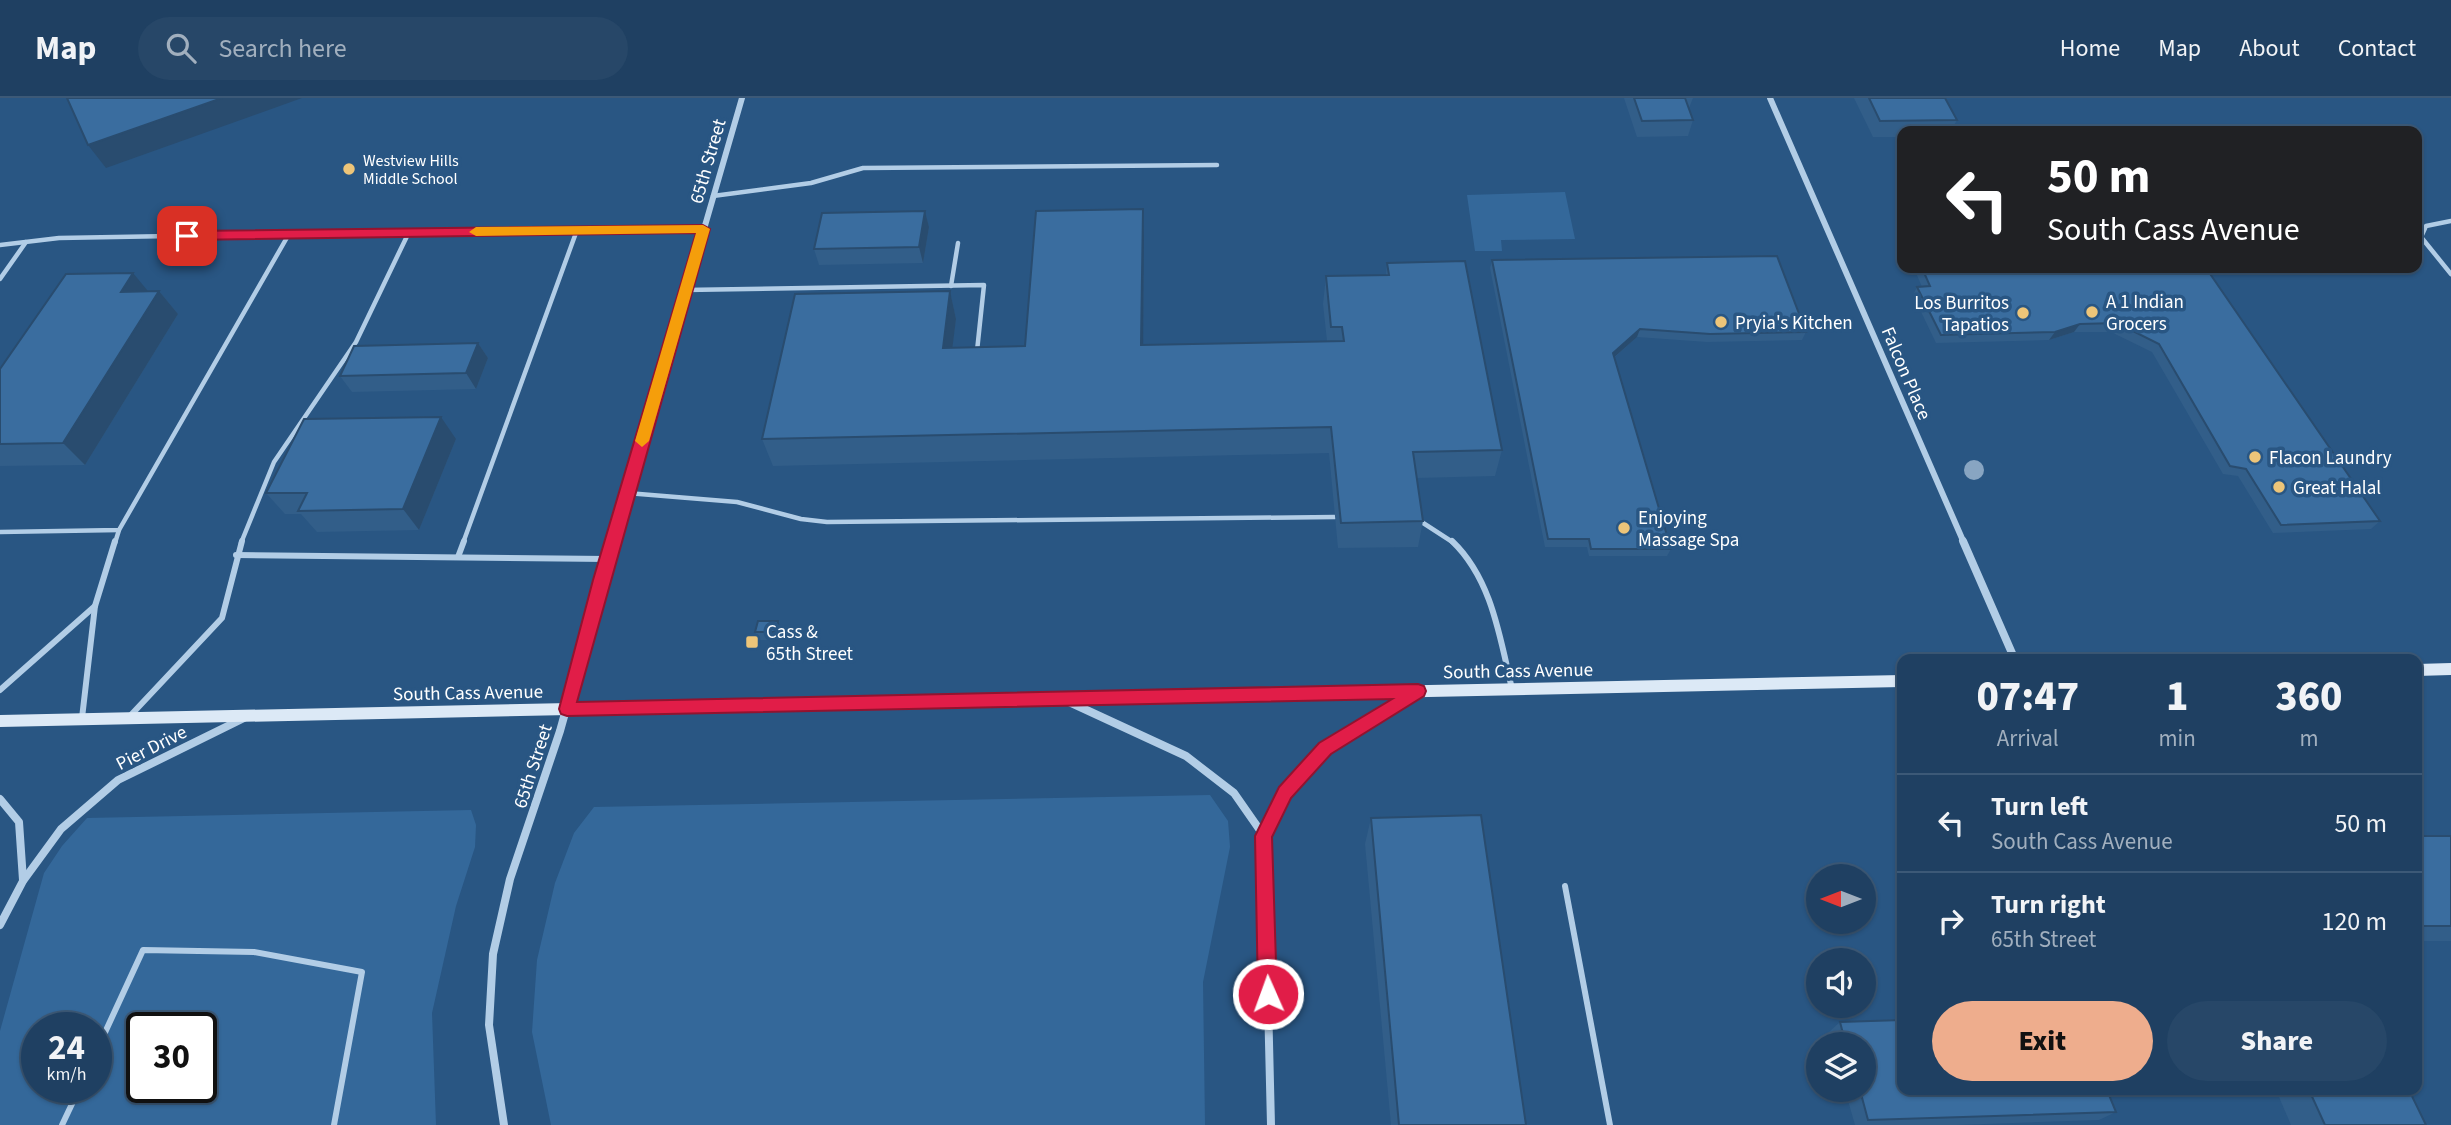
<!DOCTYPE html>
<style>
body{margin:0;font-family:"Source Sans 3",sans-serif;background:#274768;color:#f1f3f6;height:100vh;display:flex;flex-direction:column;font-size:26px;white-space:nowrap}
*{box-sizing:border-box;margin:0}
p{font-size:23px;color:#a1afbe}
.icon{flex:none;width:38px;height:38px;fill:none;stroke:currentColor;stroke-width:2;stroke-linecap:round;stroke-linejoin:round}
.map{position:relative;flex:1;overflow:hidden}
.details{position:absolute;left:1897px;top:556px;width:525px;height:441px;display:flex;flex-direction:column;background:#1f4062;border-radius:14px;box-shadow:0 2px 5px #0004,0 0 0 2px #3c5977}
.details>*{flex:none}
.banner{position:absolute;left:1897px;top:28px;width:525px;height:147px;border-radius:14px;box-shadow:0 2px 5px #0004,0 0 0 2px #3c5977;background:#202124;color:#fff;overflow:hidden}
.needle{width:46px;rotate:270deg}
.buttons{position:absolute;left:1806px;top:766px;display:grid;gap:14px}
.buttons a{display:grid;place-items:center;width:70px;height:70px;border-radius:50%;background:#1f4062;box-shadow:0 2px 5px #0004,0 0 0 2px #3c5977;font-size:35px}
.speed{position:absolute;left:21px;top:914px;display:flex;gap:14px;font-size:35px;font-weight:700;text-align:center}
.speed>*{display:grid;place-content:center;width:91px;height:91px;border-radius:50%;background:#1f4062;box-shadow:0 2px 5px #0004,0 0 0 2px #3c5977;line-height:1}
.speed small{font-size:18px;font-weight:400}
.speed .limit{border:4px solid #111;border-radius:10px;background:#fff;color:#111}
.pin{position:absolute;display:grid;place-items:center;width:60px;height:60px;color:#fff;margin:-30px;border-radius:14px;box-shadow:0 4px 10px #0006}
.me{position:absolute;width:77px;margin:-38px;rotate:358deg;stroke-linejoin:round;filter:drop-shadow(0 0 5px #0008)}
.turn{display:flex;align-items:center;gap:24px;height:147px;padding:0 35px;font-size:32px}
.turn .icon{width:91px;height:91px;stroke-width:2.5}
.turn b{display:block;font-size:49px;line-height:60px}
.eta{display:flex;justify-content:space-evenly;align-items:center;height:119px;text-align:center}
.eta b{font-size:42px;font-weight:800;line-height:49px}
.action{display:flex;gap:14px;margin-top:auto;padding:14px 35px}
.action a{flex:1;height:80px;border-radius:42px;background:#eead8d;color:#111;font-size:28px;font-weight:800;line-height:80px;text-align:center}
.action a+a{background:#274768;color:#f1f3f6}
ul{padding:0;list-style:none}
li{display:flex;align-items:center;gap:21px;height:98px;padding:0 35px;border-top:2px solid #3c5977}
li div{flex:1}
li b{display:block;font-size:26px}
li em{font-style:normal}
header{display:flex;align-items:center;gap:42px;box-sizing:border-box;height:98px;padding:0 35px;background:#1f4062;border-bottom:2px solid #3c5977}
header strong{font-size:33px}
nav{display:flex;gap:38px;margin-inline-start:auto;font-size:24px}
.search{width:490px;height:63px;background:#274768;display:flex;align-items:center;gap:18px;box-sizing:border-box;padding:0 24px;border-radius:38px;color:#a1afbe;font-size:26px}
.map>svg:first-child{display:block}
.green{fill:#34689a;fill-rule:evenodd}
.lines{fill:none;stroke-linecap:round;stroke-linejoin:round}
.lane-far1{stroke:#b2cde6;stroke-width:4.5}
.lane{stroke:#b2cde6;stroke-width:6}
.street-far1{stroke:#b2cde6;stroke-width:6}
.street{stroke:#b2cde6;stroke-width:8}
.secondary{fill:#dce9f6;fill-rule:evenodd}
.tree{fill:#88a5c2}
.wall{fill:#325e89}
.shaded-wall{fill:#294c6f}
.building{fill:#3a6d9f;stroke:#294c6f;stroke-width:2}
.route{fill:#e11d48;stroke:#92132f;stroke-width:2}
.slow{fill:#f59e0b}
.poi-dot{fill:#edc579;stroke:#295683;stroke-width:2.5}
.labels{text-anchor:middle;stroke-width:7;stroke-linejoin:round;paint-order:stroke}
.far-poi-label{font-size:16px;fill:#fff;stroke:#295683;text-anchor:start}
.street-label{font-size:19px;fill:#fff;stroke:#295683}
.poi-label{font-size:19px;fill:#fff;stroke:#295683;text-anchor:start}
</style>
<header>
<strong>Map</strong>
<div class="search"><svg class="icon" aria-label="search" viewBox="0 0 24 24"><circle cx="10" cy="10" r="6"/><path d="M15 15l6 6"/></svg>Search here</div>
<nav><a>Home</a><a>Map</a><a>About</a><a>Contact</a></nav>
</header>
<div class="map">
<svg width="2451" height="1027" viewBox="0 0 2451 1027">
<rect width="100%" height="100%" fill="#295683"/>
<!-- green -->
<g class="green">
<path d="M1565,94L1575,141L1501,142L1502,153H1475L1467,97Z"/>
<path d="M1210,697L1228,723L1230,749L1203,884L1205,1027H551L532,934L537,862L555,785L574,735L594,709Z"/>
<path d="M471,712L476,727L475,749L456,808L432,915L436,1027H0V933L44,775L62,748L87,720ZM37,929H96V989H37ZM142,929H201V989H142Z"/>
</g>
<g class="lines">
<!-- lane-far1 -->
<g class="lane-far1">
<path d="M713,98L811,85L863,70L1217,67"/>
<path d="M2451,123L2426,128L2421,139L2451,176"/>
<path d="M0,147L59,140L409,134"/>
<path d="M0,181L26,144"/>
<path d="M951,188L958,145"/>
<path d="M685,192L984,187L977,253"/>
<path d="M627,395L737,404L801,421L827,424L1335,419"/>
<path d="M1417,421L1454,445"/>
<path d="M0,434L119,432L289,136"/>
<path d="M115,445L119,432"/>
<path d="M241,445L274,364L356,244L409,134L703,131"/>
<path d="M463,445L577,132"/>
</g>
<!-- lane -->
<g class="lane">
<path d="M1452,443C1492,481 1500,540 1512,591"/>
<path d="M236,457L608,461"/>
<path d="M458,459L464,443"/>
<path d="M0,592L95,508"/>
<path d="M130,618L222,520L242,443"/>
<path d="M82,620L95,508L115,443"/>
<path d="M1565,788L1610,1027"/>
<path d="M96,954L143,852L254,854L362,874L334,1027"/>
<path d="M62,1027L80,989"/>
</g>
<!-- street-far1 -->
<g class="street-far1">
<path d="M1770,0L1964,445"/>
<path d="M613,445L742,0"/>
</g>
<!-- street -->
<g class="street">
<path d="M1963,443L2015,562"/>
<path d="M1067,603L1186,658L1234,695L1264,738"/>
<path d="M0,701L19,724L23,782"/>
<path d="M0,827L23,783L61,731L118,682L244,620"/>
<path d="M504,1027L489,927L493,856L510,781L560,633L613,443"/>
<path d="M1271,1027L1264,738L1285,695L1325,650L1415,595"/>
</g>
<!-- secondary -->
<g class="secondary">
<path d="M2451,565V577L2417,578V566Z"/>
<path d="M1902,577V589L0,629V617Z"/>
</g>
</g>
<!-- trees -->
<circle class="tree" cx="1974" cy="372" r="10"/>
<!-- wall -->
<g class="wall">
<path d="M1624,0H1693L1689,10L1693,22L1688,38L1637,39Z"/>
<path d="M1854,0H1945L1957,22L1951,33H1902V39H1873Z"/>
<path d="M1143,111L1144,139L1143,247L1327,243L1323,206L1326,178L1386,177L1387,165L1502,352L1495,378L1417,380L1423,423L1418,449L1338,450L1329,355L773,368L762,341L950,193L956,221L952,250L1025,248Z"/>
<path d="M925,113L929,129L923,165L819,167L814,151Z"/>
<path d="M1492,162L1806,234L1802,242L1707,244L1637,239L1614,260L1671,451L1667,458H1589L1587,449H1545L1490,170Z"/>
<path d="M1914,170H2206L2380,423L2371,431L2273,435L2238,378L2223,376L2152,254L2111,234H2074L2049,242L1936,245L1913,197L1917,189H1922Z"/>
<path d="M159,193L178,216L85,367L0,368V271L149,194Z"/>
<path d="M478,245L488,260L476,291L352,294L340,278Z"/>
<path d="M456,341L419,432L317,434L301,416H285L266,395Z"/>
<path d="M781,531L779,542H759L755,534Z"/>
<path d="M1371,720L1526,1027H1391L1365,746Z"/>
<rect x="2417" y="738" width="34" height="105"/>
<path d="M1902,922V992H2107L2116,1014L2099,1022L1957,1027H1855L1845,992H1864V947H1832L1829,934L1840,924Z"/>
<path d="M2276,992H2409L2426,1027H2291Z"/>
</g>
<!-- shaded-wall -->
<g class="shaded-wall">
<path d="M222,0H302L106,70L88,47Z"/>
<path d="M1143,111L1144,139L1143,274L1141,247Z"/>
<path d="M925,113L929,129L923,165L919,149Z"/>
<path d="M133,175L152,198L121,194Z"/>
<path d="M159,193L178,216L85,367L63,345Z"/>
<path d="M950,193L956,221L949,277L943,250Z"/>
<path d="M2080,226L2074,234L2049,242L2055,234Z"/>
<path d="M1640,231L1637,239L1610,263L1613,255Z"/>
<path d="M478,245L488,260L476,291L466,275Z"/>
<path d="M441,319L456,341L419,432L403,411Z"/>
<path d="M778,523L781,531L779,542L775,534Z"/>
</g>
<!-- building -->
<g class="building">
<path d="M67,0H222L88,47Z"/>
<path d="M1634,0H1685L1693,22L1642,23Z"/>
<path d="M1869,0H1945L1957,22L1880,23Z"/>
<path d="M1143,111L1141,247L1344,243L1342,229H1331L1326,178L1389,177L1387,165L1465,163L1502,352L1413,354L1423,423L1341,425L1331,329L762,341L795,196L950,193L943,250L1025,248L1036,113Z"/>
<path d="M925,113L919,149L814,151L822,115Z"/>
<path d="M1777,158L1806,234L1710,236L1640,231L1613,255L1671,451H1591L1589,441H1548L1492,162Z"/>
<path d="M1922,170H2206L2380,423L2281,427L2246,371L2230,368L2159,246L2117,225L2080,226L2055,234L1941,237L1917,189L1930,188Z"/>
<path d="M133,175L121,194L159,193L63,345L0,346V271L66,176Z"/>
<path d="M478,245L466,275L340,278L354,248Z"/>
<path d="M441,319L403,411L298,413L307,395H266L304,321Z"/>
<path d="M758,523H778L775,534H755Z"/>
<path d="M1481,717L1526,1027H1399L1371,720Z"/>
<rect x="2417" y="738" width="34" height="90"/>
<path d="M1902,922V992H2107L2116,1014L1868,1022L1860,992H1864V947H1846L1840,924Z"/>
<path d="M2309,992H2409L2426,1027H2325Z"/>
</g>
<!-- route -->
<path class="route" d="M703,127L710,131L577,604L1418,586L1424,588L1426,593L1424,598L1331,656L1291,700L1272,739L1277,896L1274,902L1268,905L1261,902L1258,896L1255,738L1279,689L1319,645L1392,601L567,618L561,616L559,611L593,482L696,135L187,142L180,138L187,133Z"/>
<!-- slow -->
<path class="slow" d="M703,127L710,131L649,343L642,349L635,343L696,135L476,138L469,134L476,129Z"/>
<!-- markers -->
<g class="poi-dot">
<circle cx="349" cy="71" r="7"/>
<circle cx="2092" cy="214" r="7"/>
<circle cx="2023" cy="215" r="7"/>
<circle cx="1721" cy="224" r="7"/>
<circle cx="2255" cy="359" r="7"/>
<circle cx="2279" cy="389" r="7"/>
<circle cx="1624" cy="430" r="7"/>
<rect x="745" y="537" width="14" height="14" rx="3.5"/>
</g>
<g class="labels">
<!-- far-poi labels -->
<g class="far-poi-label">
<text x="363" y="68">Westview Hills<tspan x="363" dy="18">Middle School</tspan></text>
</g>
<!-- street labels -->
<g class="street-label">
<text transform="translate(707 63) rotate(-74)" y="7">65th Street</text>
<text transform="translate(1907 275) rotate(67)" y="7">Falcon Place</text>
<text transform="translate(1518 572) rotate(-1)" y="7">South Cass Avenue</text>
<text transform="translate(468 594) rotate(-1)" y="7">South Cass Avenue</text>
<text transform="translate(151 649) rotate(-27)" y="7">Pier Drive</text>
<text transform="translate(532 668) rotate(-72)" y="7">65th Street</text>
</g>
<!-- poi labels -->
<g class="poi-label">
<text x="2106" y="210">A 1 Indian<tspan x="2106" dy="22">Grocers</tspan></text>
<text x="2009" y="211" text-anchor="end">Los Burritos<tspan x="2009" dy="22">Tapatios</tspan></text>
<text x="1735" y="231">Pryia's Kitchen</text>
<text x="2269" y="366">Flacon Laundry</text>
<text x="2293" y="396">Great Halal</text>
<text x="1638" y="426">Enjoying<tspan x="1638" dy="22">Massage Spa</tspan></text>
<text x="766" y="540">Cass &amp;<tspan x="766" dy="22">65th Street</tspan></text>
</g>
</g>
</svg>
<div class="buttons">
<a><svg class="needle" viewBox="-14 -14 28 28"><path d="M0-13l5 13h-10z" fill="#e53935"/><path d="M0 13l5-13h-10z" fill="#a1afbe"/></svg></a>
<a><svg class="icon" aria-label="sound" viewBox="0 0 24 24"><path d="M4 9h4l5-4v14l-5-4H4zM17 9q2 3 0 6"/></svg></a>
<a><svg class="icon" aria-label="layers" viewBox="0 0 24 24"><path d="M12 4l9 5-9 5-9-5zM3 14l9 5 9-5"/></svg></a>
</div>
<div class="speed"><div>24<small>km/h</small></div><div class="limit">30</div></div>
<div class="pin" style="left:187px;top:138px;background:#d93025"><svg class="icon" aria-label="arrive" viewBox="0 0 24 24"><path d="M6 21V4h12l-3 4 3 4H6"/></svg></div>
<svg class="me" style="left:1268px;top:896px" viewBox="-20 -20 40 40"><circle r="17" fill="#e11d48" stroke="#fff" stroke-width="3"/><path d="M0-11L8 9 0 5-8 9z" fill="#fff"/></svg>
<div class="banner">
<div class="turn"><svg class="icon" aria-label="left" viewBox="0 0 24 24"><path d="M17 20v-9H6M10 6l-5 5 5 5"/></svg><div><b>50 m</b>South Cass Avenue</div></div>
</div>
<section class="details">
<div class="eta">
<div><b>07:47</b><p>Arrival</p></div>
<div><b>1</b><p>min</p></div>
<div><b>360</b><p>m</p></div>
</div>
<ul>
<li><svg class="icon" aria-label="left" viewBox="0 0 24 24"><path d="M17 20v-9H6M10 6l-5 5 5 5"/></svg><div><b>Turn left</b><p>South Cass Avenue</p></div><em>50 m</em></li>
<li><svg class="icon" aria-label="right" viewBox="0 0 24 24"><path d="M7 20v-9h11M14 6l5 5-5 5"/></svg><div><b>Turn right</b><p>65th Street</p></div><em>120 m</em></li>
</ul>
<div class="action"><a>Exit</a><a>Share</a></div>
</section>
</div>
